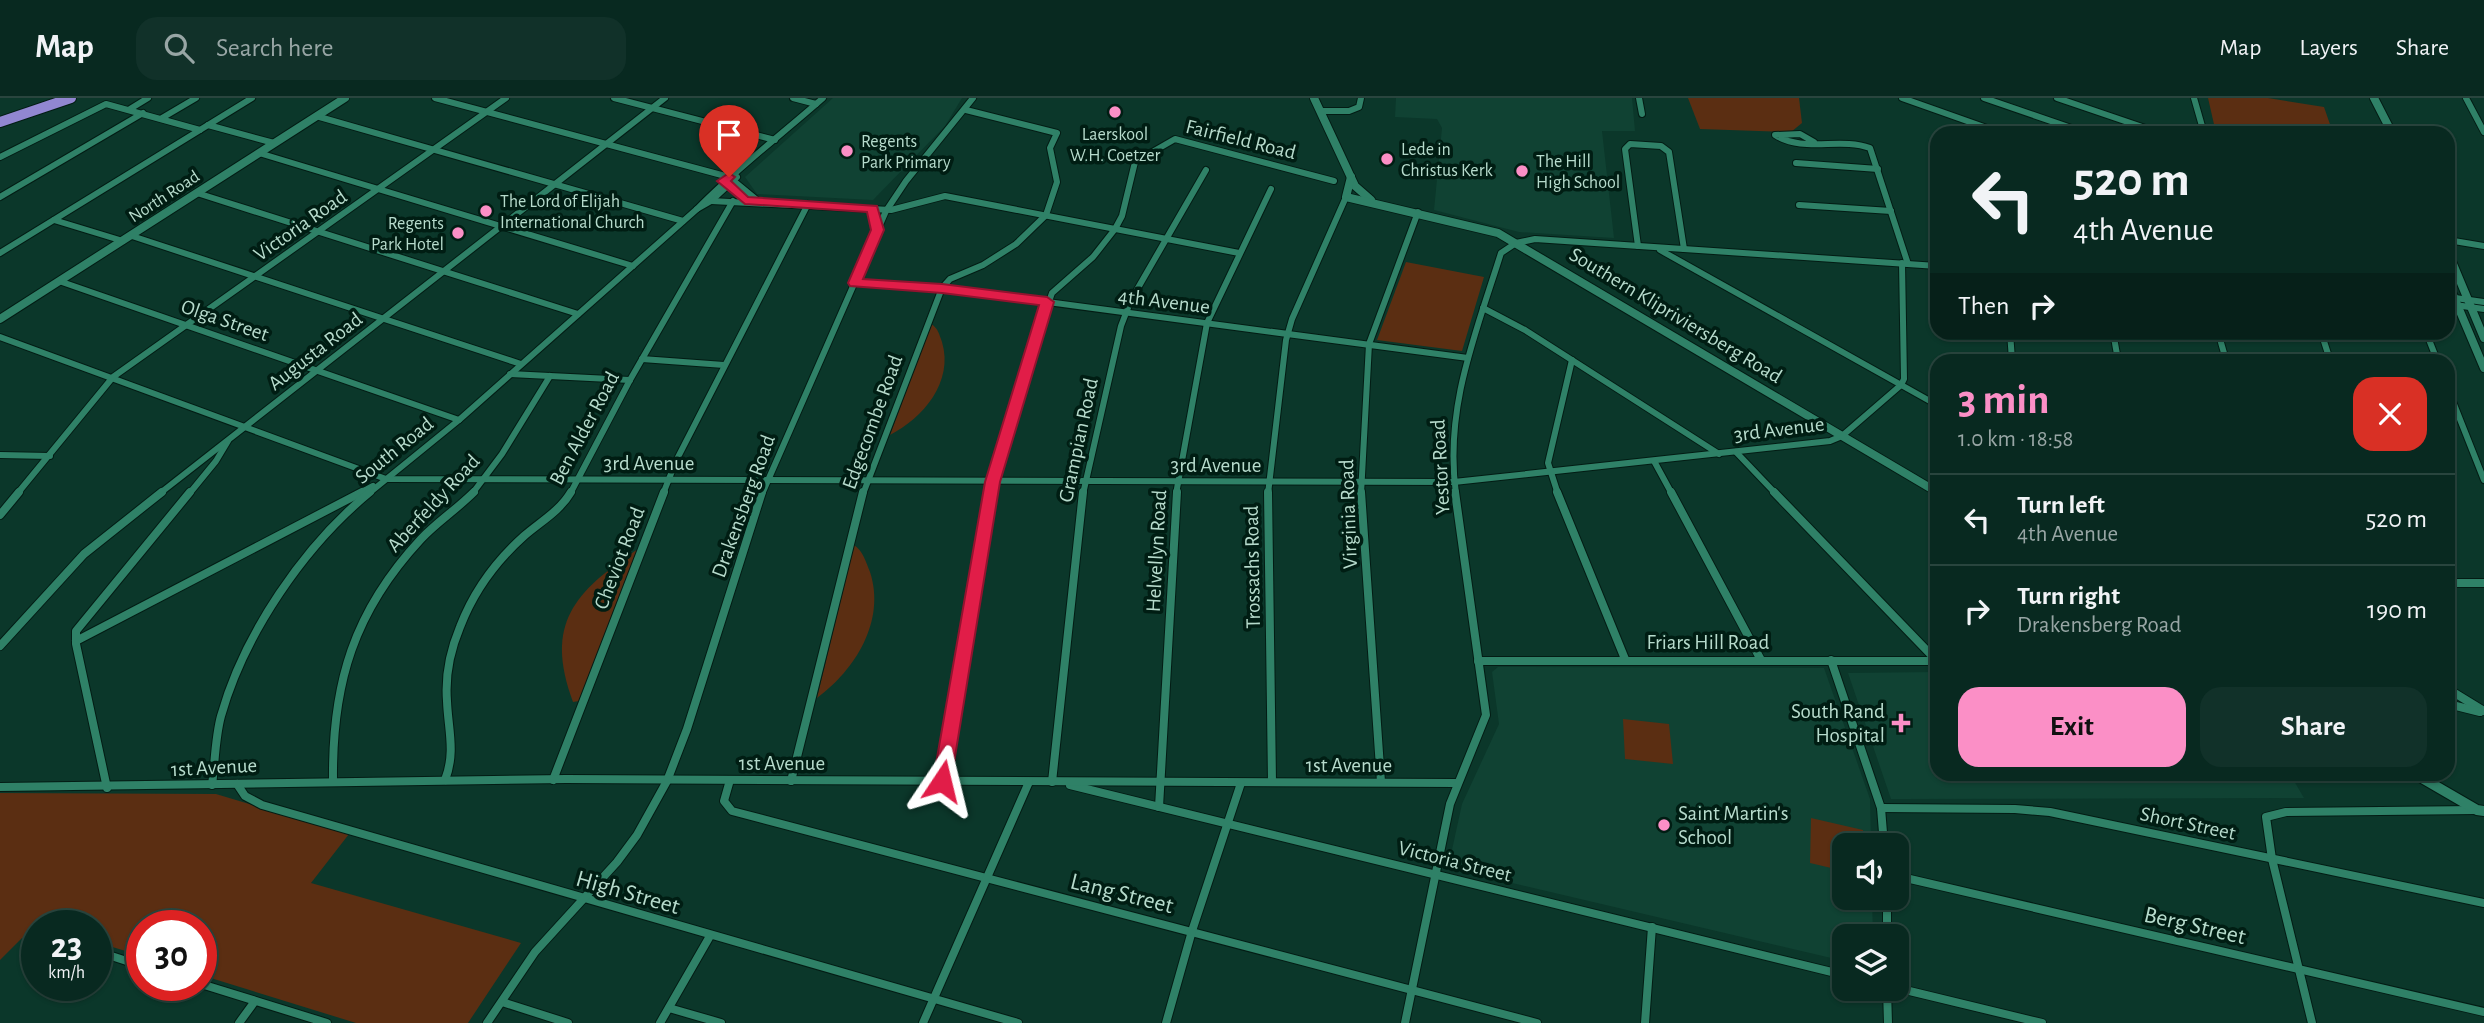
<!DOCTYPE html>
<meta charset="utf-8">
<style>
body{margin:0;font-family:"Alegreya Sans",sans-serif;background:#113129;color:#f1f3f6;height:100vh;display:flex;flex-direction:column;font-size:26px;white-space:nowrap}
*{box-sizing:border-box;margin:0}
p{font-size:23px;color:#98a6a5}
.icon{flex:none;width:38px;height:38px;fill:none;stroke:currentColor;stroke-width:2;stroke-linecap:round;stroke-linejoin:round}
.map{position:relative;flex:1;overflow:hidden}
.sheet{position:absolute;left:1930px;top:256px;width:525px;height:427px;display:flex;flex-direction:column;background:#082920;border-radius:21px;box-shadow:0 2px 5px #0004,0 0 0 2px #29453e}
.sheet>*{flex:none}
.hud{position:absolute;left:1930px;top:28px;width:525px;height:214px;border-radius:21px;box-shadow:0 2px 5px #0004,0 0 0 2px #29453e;background:#082920;color:#f1f3f6;overflow:hidden}
.tools{position:absolute;left:1832px;top:735px;display:grid;gap:14px}
.tools a{display:grid;place-items:center;width:77px;height:77px;border-radius:14px;background:#082920;box-shadow:0 2px 5px #0004,0 0 0 2px #29453e;font-size:35px}
.speed{position:absolute;left:21px;top:812px;display:flex;gap:14px;font-size:35px;font-weight:700;text-align:center}
.speed>*{display:grid;place-content:center;width:91px;height:91px;border-radius:50%;background:#082920;box-shadow:0 2px 5px #0004,0 0 0 2px #29453e;line-height:1}
.speed small{font-size:18px;font-weight:400}
.speed .limit{border:10px solid #d22;background:#fff;color:#111}
.pin{position:absolute;display:grid;place-items:center;width:60px;height:60px;color:#fff;margin:-72px -30px;border-radius:50% 50% 50% 0;rotate:-45deg;box-shadow:0 0 7px #0007}
.pin .icon{rotate:45deg}
.me{position:absolute;width:77px;margin:-38px;rotate:10deg;stroke-linejoin:round;filter:drop-shadow(0 0 5px #0008)}
.turn{display:flex;align-items:center;gap:24px;height:147px;padding:0 28px;font-size:32px}
.turn .icon{width:91px;height:91px;stroke-width:2.5}
.turn b{display:block;font-size:49px;line-height:60px}
.then{display:flex;align-items:center;height:66px;padding:0 28px;background:#0003;gap:14px;font-size:26px}
.round{display:grid;place-items:center;flex:none;width:74px;height:74px;border-radius:21px;background:#113129}
.summary{display:flex;align-items:center;justify-content:space-between;height:119px;padding:0 28px}
h1{font-size:42px;font-weight:700;line-height:52px;color:#fb8fc6}
.cta{display:flex;gap:14px;margin-top:auto;padding:14px 28px}
.cta a{flex:1;height:80px;border-radius:21px;background:#fb8fc6;color:#111;font-size:28px;font-weight:700;line-height:80px;text-align:center}
.cta a+a{background:#113129;color:#f1f3f6}
ul{padding:0;list-style:none}
li{display:flex;align-items:center;gap:21px;height:91px;padding:0 28px;border-top:2px solid #29453e}
li div{flex:1}
li b{display:block;font-size:26px}
li em{font-style:normal}
header{display:flex;align-items:center;gap:42px;box-sizing:border-box;height:98px;padding:0 35px;background:#082920;border-bottom:2px solid #29453e}
header strong{font-size:33px}
nav{display:flex;gap:38px;margin-inline-start:auto;font-size:24px}
.search{width:490px;height:63px;background:#113129;display:flex;align-items:center;gap:18px;box-sizing:border-box;padding:0 24px;border-radius:21px;color:#98a6a5;font-size:26px}
.map>svg:first-child{display:block}
.built{fill:#104233}
.green{fill:#5b2e12}
.lines{fill:none;stroke-linecap:round;stroke-linejoin:round}
.street-far1-casing{stroke:#031c14;stroke-width:8}
.street-casing{stroke:#031c14;stroke-width:10}
.secondary-far1-casing{stroke:#031c14;stroke-width:10}
.secondary-casing{stroke:#031c14;stroke-width:12}
.highway-casing{stroke:#031c14;stroke-width:12}
.street-far1{stroke:#2f8167;stroke-width:6}
.street{stroke:#2f8167;stroke-width:8}
.secondary-far1{stroke:#2f8167;stroke-width:8}
.secondary{stroke:#2f8167;stroke-width:10}
.highway{stroke:#9187d1;stroke-width:10}
.route{fill:#e11d48;stroke:#92132f;stroke-width:2}
.poi-dot{fill:#fb8fc6;stroke:#001d13;stroke-width:2.5}
.labels{text-anchor:middle;stroke-width:7;stroke-linejoin:round;paint-order:stroke}
.far-poi-label{font-size:18px;fill:#b6dbcc;stroke:#001d13;text-anchor:start}
.far-street-label{font-size:18px;fill:#b6dbcc;stroke:#001d13}
.street-label{font-size:21px;fill:#b6dbcc;stroke:#001d13}
.poi-label{font-size:21px;fill:#b6dbcc;stroke:#001d13;text-anchor:end}
.near-street-label{font-size:24px;fill:#b6dbcc;stroke:#001d13}
</style>
<header>
<strong>Map</strong>
<div class="search"><svg class="icon" aria-label="search" viewBox="0 0 24 24"><circle cx="10" cy="10" r="6"/><path d="M15 15l6 6"/></svg>Search here</div>
<nav><a>Map</a><a>Layers</a><a>Share</a></nav>
</header>
<div class="map">
<svg width="2484" height="925" viewBox="0 0 2484 925">
<rect width="100%" height="100%" fill="#0b372a"/>
<!-- built -->
<g class="built">
<path d="M833,0H962L945,28L873,102L757,96L745,79Z"/>
<path d="M1396,0H1632L1635,33H1602L1614,140L1519,134L1434,112L1442,30L1437,21L1395,19Z"/>
<path d="M1498,569L1824,570L1870,701L1871,747H1844V800H1872L1873,838H1844V863L1448,770L1462,706L1499,626L1492,574Z"/>
<path d="M1937,574V676H2290L2304,700L1891,701L1848,575Z"/>
</g>
<!-- green -->
<g class="green">
<path d="M1688,0H1799L1802,25L1791,34L1700,31Z"/>
<path d="M2208,0H2268L2324,9L2333,35H2216Z"/>
<path d="M1406,164L1484,179L1462,253L1377,242Z"/>
<path d="M931,226C938,230 939,236 942,244C954,284 923,320 890,337Z"/>
<path d="M854,447C863,453 866,464 870,474C886,523 855,572 817,600Z"/>
<path d="M638,451L579,603L573,604C544,526 574,494 638,451Z"/>
<path d="M1623,621L1669,626L1673,666L1625,661Z"/>
<path d="M0,695L216,696L349,736L311,785L521,845L468,925H356L201,877V828H142V858L96,844V828H37V844L22,840L0,862Z"/>
<path d="M1811,720L1863,732V747H1844V773L1810,765Z"/>
</g>
<g class="lines">
<!-- street-far1 casing -->
<g class="street-far1-casing">
<g id="street-far1">
<path d="M435,0L729,79L757,102"/>
<path d="M614,0L775,42"/>
<path d="M793,0L816,6"/>
<path d="M1639,0L1642,16"/>
<path d="M1902,0L2001,35"/>
<path d="M1984,0L2086,35"/>
<path d="M2057,0L2160,35"/>
<path d="M2194,0L2204,35"/>
<path d="M2466,0L2484,34"/>
<path d="M130,11L148,0"/>
<path d="M1320,13H1349L1359,9L1361,0"/>
<path d="M316,18L683,123"/>
<path d="M162,20L196,0"/>
<path d="M208,27L274,45"/>
<path d="M1814,44L1800,36L1775,37C1803,55 1840,39 1870,50L1908,166"/>
<path d="M259,55L633,168"/>
<path d="M0,59L106,6L200,32"/>
<path d="M1796,65L1878,71"/>
<path d="M725,84L745,102"/>
<path d="M197,95L578,216"/>
<path d="M0,99L143,15"/>
<path d="M711,103L891,112L945,98L1239,155"/>
<path d="M1799,107L1891,113"/>
<path d="M697,111L711,103L737,79"/>
<path d="M54,122L123,143"/>
<path d="M132,138L521,266"/>
<path d="M2448,142L2484,148"/>
<path d="M1638,148L1625,51L1630,46L1661,48L1669,54L1684,151"/>
<path d="M1660,152L1937,307"/>
<path d="M0,155L252,0"/>
<path d="M59,183L459,322"/>
<path d="M854,185L942,190L1468,260"/>
<path d="M2448,199L2484,204"/>
<path d="M2448,206L2484,211"/>
<path d="M1483,210L1525,232L1719,356"/>
<path d="M2010,234L2012,262"/>
<path d="M2113,234L2118,262"/>
<path d="M2218,234L2226,262"/>
<path d="M2321,234L2330,262"/>
<path d="M2426,234L2437,262"/>
<path d="M0,239L386,381L1454,384L1830,343L1842,338L1901,287L1904,281L1902,165"/>
<path d="M642,261L724,267"/>
<path d="M510,276L630,282"/>
<path d="M2448,291L2484,382"/>
<path d="M1736,354L1776,396"/>
<path d="M0,357L50,358"/>
<path d="M1654,363L1672,396"/>
<path d="M17,396L113,279L506,0"/>
<path d="M159,396L665,0"/>
<path d="M189,396L216,363L228,343"/>
<path d="M358,396L373,388"/>
<path d="M368,396L459,322L697,111C736,71 781,37 823,0"/>
<path d="M472,396L502,356L550,278"/>
<path d="M570,396L630,282L733,103"/>
<path d="M663,396L676,363L808,106"/>
<path d="M762,396L886,113L906,83L973,0"/>
<path d="M863,396L942,190L950,181L983,167L1016,146L1046,117L1057,84L1050,50L1057,35L966,12"/>
<path d="M991,396L1025,271L1052,195L1093,159L1115,131L1122,118L1135,64L1175,41L1334,83"/>
<path d="M1083,396L1121,228L1131,202L1206,72"/>
<path d="M1176,396L1207,225L1271,91"/>
<path d="M1268,396L1286,242L1292,221L1346,99"/>
<path d="M1361,396L1369,246L1418,114"/>
<path d="M1456,396C1444,310 1476,235 1501,155L1516,145L1535,141L1937,168"/>
<path d="M1558,396L1548,365L1572,262"/>
</g>
</g>
<!-- street casing -->
<g class="street-casing">
<g id="street">
<path d="M1268,394L1272,684"/>
<path d="M1361,394L1381,684"/>
<path d="M1557,394L1625,561"/>
<path d="M1671,394L1761,562"/>
<path d="M1774,394L1937,563"/>
<path d="M0,417L19,394"/>
<path d="M2448,485H2484"/>
<path d="M76,543L362,394"/>
<path d="M0,548L84,456L162,394"/>
<path d="M1831,562L1881,710L1884,747"/>
<path d="M1478,563H1937"/>
<path d="M2448,591L2484,613"/>
<path d="M2448,606L2480,614"/>
<path d="M333,682C332,585 354,513 421,441C437,424 457,411 474,394"/>
<path d="M445,682C456,654 448,631 447,603C445,578 450,553 460,529C473,495 496,463 524,438C540,424 560,413 571,394"/>
<path d="M553,682L664,394"/>
<path d="M730,682L724,703L732,713L1537,925"/>
<path d="M791,683L863,394"/>
<path d="M942,683L991,394"/>
<path d="M1052,684L1083,394"/>
<path d="M237,686L245,698L262,707L1018,925"/>
<path d="M212,687C215,665 215,640 221,618C244,536 304,448 370,394"/>
<path d="M1070,687L1844,877"/>
<path d="M0,689L566,681L1457,685"/>
<path d="M107,690L76,546V533L190,394"/>
<path d="M1159,709L1177,394"/>
<path d="M1881,710L2015,711L2050,714L2484,805"/>
<path d="M1897,778L2484,914"/>
<path d="M1887,800V838"/>
<path d="M96,853L142,868"/>
<path d="M201,886L327,925"/>
<path d="M1897,890L2042,925"/>
<path d="M1887,891L1888,925"/>
<path d="M502,904L568,925"/>
<path d="M669,910L721,925"/>
<path d="M239,925L255,903"/>
<path d="M487,925L535,854L617,764L637,737L667,683L687,631L762,394"/>
<path d="M660,925L710,838"/>
<path d="M923,925L1029,684"/>
<path d="M1166,925L1192,833L1241,685"/>
<path d="M1405,925L1450,706L1486,617L1455,394"/>
<path d="M1645,925L1652,829"/>
<path d="M2312,925L2272,761L2266,719L2286,714L2476,712"/>
</g>
</g>
<!-- secondary-far1 casing -->
<g class="secondary-far1-casing">
<g id="secondary-far1">
<path d="M1314,0L1355,88L1371,102"/>
<path d="M2374,0L2392,35"/>
<path d="M1351,79L1346,99L1498,135L1937,394"/>
<path d="M2448,154L2484,240"/>
<path d="M2448,185L2484,270"/>
<path d="M0,221L345,0"/>
</g>
</g>
<!-- secondary casing -->
<g class="secondary-casing">
<path id="secondary" d="M2415,676L2477,712L2484,713"/>
</g>
<!-- highway casing -->
<g class="highway-casing">
<path id="highway" d="M0,24L71,0"/>
</g>
<!-- street-far1 -->
<use href="#street-far1" class="street-far1"/>
<!-- street -->
<use href="#street" class="street"/>
<!-- secondary-far1 -->
<use href="#secondary-far1" class="secondary-far1"/>
<!-- secondary -->
<use href="#secondary" class="secondary"/>
<!-- highway -->
<use href="#highway" class="highway"/>
</g>
<!-- route -->
<path class="route" d="M729,75L735,79L731,83L748,99L877,108L884,132L863,181L942,186L1047,199L1054,204L1000,384L951,683L949,689L942,691L936,689L933,683L985,384L1039,207L942,195L850,188L848,185L871,132L867,114L745,106L717,83Z"/>
<!-- markers -->
<g class="poi-dot">
<circle cx="1115" cy="14" r="7"/>
<circle cx="847" cy="53" r="7"/>
<circle cx="1387" cy="61" r="7"/>
<circle cx="1522" cy="73" r="7"/>
<circle cx="486" cy="113" r="7"/>
<circle cx="458" cy="135" r="7"/>
<path d="M1897.5 614.5h7v7h7v7h-7v7h-7v-7h-7v-7h7z"/>
<circle cx="1664" cy="727" r="7"/>
</g>
<g class="labels">
<!-- far-poi labels -->
<g class="far-poi-label">
<text x="1115" y="42" text-anchor="middle">Laerskool<tspan x="1115" dy="21">W.H. Coetzer</tspan></text>
<text x="861" y="49">Regents<tspan x="861" dy="21">Park Primary</tspan></text>
<text x="1401" y="57">Lede in<tspan x="1401" dy="21">Christus Kerk</tspan></text>
<text x="1536" y="69">The Hill<tspan x="1536" dy="21">High School</tspan></text>
<text x="500" y="109">The Lord of Elijah<tspan x="500" dy="21">International Church</tspan></text>
<text x="444" y="131" text-anchor="end">Regents<tspan x="444" dy="21">Park Hotel</tspan></text>
</g>
<!-- far-street labels -->
<g class="far-street-label">
<text transform="translate(164 98) rotate(-33)" y="6">North Road</text>
</g>
<!-- street labels -->
<g class="street-label">
<text transform="translate(1241 41) rotate(14)" y="7">Fairfield Road</text>
<text transform="translate(300 127) rotate(-35)" y="7">Victoria Road</text>
<text transform="translate(1164 203) rotate(7)" y="7">4th Avenue</text>
<text transform="translate(1676 217) rotate(31)" y="7">Southern Klipriviersberg Road</text>
<text transform="translate(225 222) rotate(19)" y="7">Olga Street</text>
<text transform="translate(315 253) rotate(-38)" y="7">Augusta Road</text>
<text transform="translate(872 324) rotate(-70)" y="7">Edgecombe Road</text>
<text transform="translate(584 330) rotate(-62)" y="7">Ben Alder Road</text>
<text transform="translate(1779 331) rotate(-7)" y="7">3rd Avenue</text>
<text transform="translate(1078 342) rotate(-78)" y="7">Grampian Road</text>
<text transform="translate(394 352) rotate(-39)" y="7">South Road</text>
<text x="649" y="372">3rd Avenue</text>
<text x="1216" y="374">3rd Avenue</text>
<text transform="translate(1440 369) rotate(-93)" y="7">Yestor Road</text>
<text transform="translate(433 405) rotate(-47)" y="7">Aberfeldy Road</text>
<text transform="translate(743 408) rotate(-70)" y="7">Drakensberg Road</text>
<text transform="translate(1348 416) rotate(-92)" y="7">Virginia Road</text>
<text transform="translate(1156 453) rotate(-87)" y="7">Helvellyn Road</text>
<text transform="translate(619 460) rotate(-69)" y="7">Cheviot Road</text>
<text transform="translate(1252 469) rotate(-91)" y="7">Trossachs Road</text>
<text x="1708" y="551">Friars Hill Road</text>
<text x="782" y="672">1st Avenue</text>
<text x="1349" y="674">1st Avenue</text>
<text transform="translate(214 669) rotate(-3)" y="7">1st Avenue</text>
<text transform="translate(2188 725) rotate(12)" y="7">Short Street</text>
<text transform="translate(1455 763) rotate(14)" y="7">Victoria Street</text>
</g>
<!-- poi labels -->
<g class="poi-label">
<text x="1885" y="620">South Rand<tspan x="1885" dy="24">Hospital</tspan></text>
<text x="1678" y="722" text-anchor="start">Saint Martin's<tspan x="1678" dy="24">School</tspan></text>
</g>
<!-- near-street labels -->
<g class="near-street-label">
<text transform="translate(628 794) rotate(16)" y="8">High Street</text>
<text transform="translate(1122 795) rotate(14)" y="8">Lang Street</text>
<text transform="translate(2195 827) rotate(13)" y="8">Berg Street</text>
</g>
</g>
</svg>
<div class="tools">
<a><svg class="icon" aria-label="sound" viewBox="0 0 24 24"><path d="M4 9h4l5-4v14l-5-4H4zM17 9q2 3 0 6"/></svg></a>
<a><svg class="icon" aria-label="layers" viewBox="0 0 24 24"><path d="M12 4l9 5-9 5-9-5zM3 14l9 5 9-5"/></svg></a>
</div>
<div class="speed"><div>23<small>km/h</small></div><div class="limit">30</div></div>
<div class="pin" style="left:729px;top:79px;background:#d93025"><svg class="icon" aria-label="arrive" viewBox="0 0 24 24"><path d="M6 21V4h12l-3 4 3 4H6"/></svg></div>
<svg class="me" style="left:942px;top:683px" viewBox="-20 -20 40 40"><path d="M0-17L14 15 0 8-14 15z" fill="#e11d48" stroke="#fff" stroke-width="4"/></svg>
<div class="hud">
<div class="turn"><svg class="icon" aria-label="left" viewBox="0 0 24 24"><path d="M17 20v-9H6M10 6l-5 5 5 5"/></svg><div><b>520 m</b>4th Avenue</div></div>
<div class="then">Then<svg class="icon" aria-label="right" viewBox="0 0 24 24"><path d="M7 20v-9h11M14 6l5 5-5 5"/></svg></div>
</div>
<section class="sheet">
<div class="summary"><div><h1>3 min</h1><p>1.0 km · 18:58</p></div><a class="round" style="background:#d93025;color:#fff"><svg class="icon" aria-label="close" viewBox="0 0 24 24"><path d="M6 6l12 12M18 6L6 18"/></svg></a></div>
<ul>
<li><svg class="icon" aria-label="left" viewBox="0 0 24 24"><path d="M17 20v-9H6M10 6l-5 5 5 5"/></svg><div><b>Turn left</b><p>4th Avenue</p></div><em>520 m</em></li>
<li><svg class="icon" aria-label="right" viewBox="0 0 24 24"><path d="M7 20v-9h11M14 6l5 5-5 5"/></svg><div><b>Turn right</b><p>Drakensberg Road</p></div><em>190 m</em></li>
</ul>
<div class="cta"><a>Exit</a><a>Share</a></div>
</section>
</div>
